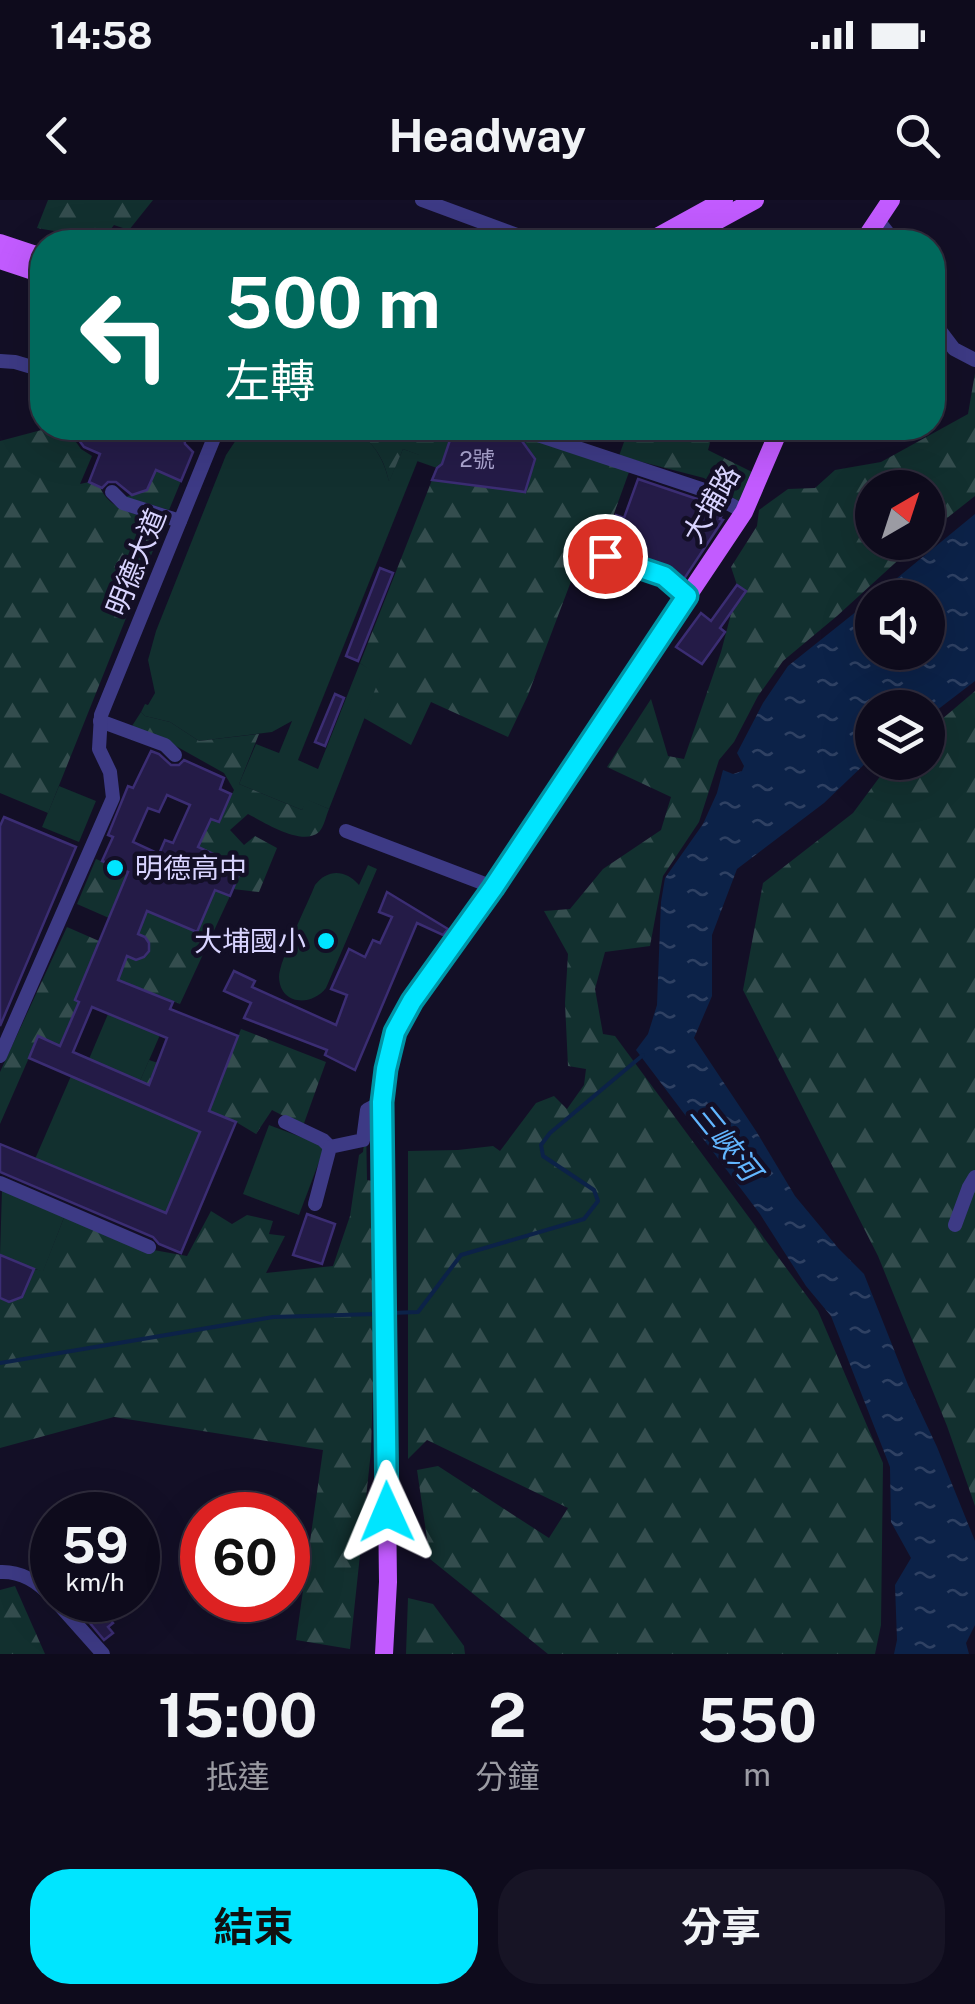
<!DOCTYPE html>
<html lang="zh-TW">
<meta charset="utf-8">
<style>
body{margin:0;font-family:"Public Sans","Noto Sans TC",sans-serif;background:#171425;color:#f1f3f6;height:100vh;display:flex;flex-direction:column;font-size:38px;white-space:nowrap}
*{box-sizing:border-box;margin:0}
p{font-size:32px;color:#9b9ba3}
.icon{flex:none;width:55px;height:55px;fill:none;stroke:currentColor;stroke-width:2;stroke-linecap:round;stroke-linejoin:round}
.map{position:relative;height:1454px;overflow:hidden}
.panel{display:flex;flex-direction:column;background:#0e0b1c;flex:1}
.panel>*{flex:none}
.banner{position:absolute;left:30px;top:30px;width:915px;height:210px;border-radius:40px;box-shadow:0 10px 40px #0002,0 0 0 2px #2e2b3b;background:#00695c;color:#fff;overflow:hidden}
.needle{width:65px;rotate:39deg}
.tools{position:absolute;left:855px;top:270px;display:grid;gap:20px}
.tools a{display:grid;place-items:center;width:90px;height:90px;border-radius:50%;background:#0e0b1c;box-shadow:0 10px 40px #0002,0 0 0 2px #2e2b3b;font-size:50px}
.speed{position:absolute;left:30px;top:1292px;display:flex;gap:20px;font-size:50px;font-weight:700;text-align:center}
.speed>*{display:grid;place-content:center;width:130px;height:130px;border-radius:50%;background:#0e0b1c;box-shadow:0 10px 40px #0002,0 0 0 2px #2e2b3b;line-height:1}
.speed small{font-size:25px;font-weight:400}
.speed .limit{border:15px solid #d22;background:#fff;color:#111}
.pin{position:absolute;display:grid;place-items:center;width:85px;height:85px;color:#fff;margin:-42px;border:5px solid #fff;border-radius:50%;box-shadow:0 2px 10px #0007}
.me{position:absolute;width:110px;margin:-55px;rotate:359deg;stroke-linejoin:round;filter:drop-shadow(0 0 8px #0008)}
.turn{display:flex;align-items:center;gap:35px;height:210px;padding:0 30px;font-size:45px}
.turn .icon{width:130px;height:130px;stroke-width:2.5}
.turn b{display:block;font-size:70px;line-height:85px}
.eta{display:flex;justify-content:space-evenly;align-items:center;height:170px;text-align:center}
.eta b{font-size:60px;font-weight:700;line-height:70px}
.button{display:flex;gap:20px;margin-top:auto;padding:20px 30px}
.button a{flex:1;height:115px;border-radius:40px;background:#00e5ff;color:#111;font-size:40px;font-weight:700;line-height:115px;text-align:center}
.button a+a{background:#171425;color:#f1f3f6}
.status{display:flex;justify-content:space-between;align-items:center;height:70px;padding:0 50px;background:#0e0b1c;direction:ltr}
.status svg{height:28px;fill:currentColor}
header{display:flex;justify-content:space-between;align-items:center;height:130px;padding:0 30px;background:#0e0b1c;font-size:45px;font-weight:700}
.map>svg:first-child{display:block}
.green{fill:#12302f}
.forest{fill:url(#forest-firs)}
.water{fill:url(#water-ripples)}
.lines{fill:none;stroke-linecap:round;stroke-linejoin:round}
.stream{stroke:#0c2248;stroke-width:4}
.building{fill:#241b47;stroke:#3b2d73;stroke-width:2.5;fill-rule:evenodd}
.minor{stroke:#3d3a85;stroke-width:14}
.major{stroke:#c25bff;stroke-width:18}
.route-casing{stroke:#0095a6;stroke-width:25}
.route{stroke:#00e5ff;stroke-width:18}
.poi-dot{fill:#00e5ff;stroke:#130f26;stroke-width:4}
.labels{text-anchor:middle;stroke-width:9;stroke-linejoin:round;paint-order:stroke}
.number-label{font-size:22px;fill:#aca6d1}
.street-label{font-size:28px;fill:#d9d4ff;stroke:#130f26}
.poi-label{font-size:28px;fill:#d9d4ff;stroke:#130f26;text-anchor:start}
.water-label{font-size:30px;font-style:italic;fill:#62b6ff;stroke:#130f26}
</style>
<div class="status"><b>14:58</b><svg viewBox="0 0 49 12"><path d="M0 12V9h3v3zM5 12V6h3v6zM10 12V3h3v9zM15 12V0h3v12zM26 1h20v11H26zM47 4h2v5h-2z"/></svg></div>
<header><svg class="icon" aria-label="back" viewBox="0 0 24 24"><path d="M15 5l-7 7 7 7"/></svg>Headway<svg class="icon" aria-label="search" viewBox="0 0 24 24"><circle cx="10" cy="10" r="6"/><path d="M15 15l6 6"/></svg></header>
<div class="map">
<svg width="975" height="1454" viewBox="0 0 975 1454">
<defs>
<pattern id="forest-firs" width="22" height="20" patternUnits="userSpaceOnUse" patternTransform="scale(2.5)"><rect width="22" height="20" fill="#12302f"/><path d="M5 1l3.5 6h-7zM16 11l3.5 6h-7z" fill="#344d4e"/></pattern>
<pattern id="water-ripples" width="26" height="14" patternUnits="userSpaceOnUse" patternTransform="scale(2.5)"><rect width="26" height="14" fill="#0c2248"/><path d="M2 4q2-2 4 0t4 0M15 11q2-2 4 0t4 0" fill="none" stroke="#2f4163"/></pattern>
</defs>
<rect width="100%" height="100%" fill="#130f26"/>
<!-- green -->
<g class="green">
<path d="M248,228H355C374,244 383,257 389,281L403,249L420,255L298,560L318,569L360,463L381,476L329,609L307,600L302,610L239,584L256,544L279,553L292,521L272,532L199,541L170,522L145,516L141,512L145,504L148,505L155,493L148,460L156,431L226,255L240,234Z"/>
<path d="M59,586L96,601L79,642L42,627Z"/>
<path d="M368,665L377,669L326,788C311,807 280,805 279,777C279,761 308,703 315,685C328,668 346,670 359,685Z"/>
<path d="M108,814L160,835L140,881L89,859Z"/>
<path d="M71,876L200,932L166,1013L35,959Z"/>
<path d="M269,925L325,946L299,1015L243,994Z"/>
<path d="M2,989L65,1015L43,1072L0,1055Z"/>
</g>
<!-- forest -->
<g class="forest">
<path d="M48,0H153L129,30L114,25L107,34H71L37,28Z"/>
<path d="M975,173V296L928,333V288H872V342L917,343L837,416L783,461L758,496L734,542L719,560L699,622L663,676L650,746L605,752L595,789L603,834L615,836L818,1111L883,1263L881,1425L875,1454H548L430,1359L417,1270L438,1266L549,1338L568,1308L427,1240L408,1259V951L458,950L493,946L500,951L536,903L554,896L567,909L584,885L586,869L568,866L565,803L568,754L544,711L570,709L603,669L661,630L671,597L607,567L651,499L668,556L684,559L721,452L731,414L746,392L737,385L731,367L757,326L759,310L788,289L815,288L835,270L881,262L968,214Z"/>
<path d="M49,228H66L81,249L92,256L80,284L89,282L100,287C109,311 142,316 164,323L48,613L0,593V241Z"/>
<path d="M355,228H454L442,264L437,268L417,261L419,255L403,249L389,282C384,257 374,245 355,228Z"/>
<path d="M629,228H714L708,250L752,272L741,303L704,278L619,256Z"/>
<path d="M516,233L629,272L599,355H581L528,495L508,537L431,502L411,545L364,518L380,477L360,463L432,280L525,292L535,259Z"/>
<path d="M156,270L181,281L169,310L125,297L147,290Z"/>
<path d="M975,491V1306L947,1226L878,1056L743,790L763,683L853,613L890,563L928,562V531Z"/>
<path d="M141,512L145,516L170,522L199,541L259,534L239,584L302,610L306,599L329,609C326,616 324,627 319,632C302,647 264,622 248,614L230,630L244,645L255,636L277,648L259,692L233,689L240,672L222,664L223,658L198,647L211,619L219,621L234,590L224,573L158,536L132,526Z"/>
<path d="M96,659L128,672L109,718L77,704Z"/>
<path d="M169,670L230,696L180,804L118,780L127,756C137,760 142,759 149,751V743L138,734L147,711L198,731L208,705Z"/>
<path d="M67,727L99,741L75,799L79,802L60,846L38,837L0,924V872Z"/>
<path d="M241,829L326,862L303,926L272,910L256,934L236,922L140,881L149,860L158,863L155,869L215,893Z"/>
<path d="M366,926L367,980L379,982L371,1251L350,1449L296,1440L323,1250L114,1217L0,1248V1098L9,1102L22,1097L34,1069L43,1071L65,1015L148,1049L187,1056L211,1011L232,1024L247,1015L273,1021L269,1034L285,1036L266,1073L333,1066L350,1016L359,955L363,952Z"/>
<path d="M15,1386L45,1454H0V1390Z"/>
<path d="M408,1398L433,1404L464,1446L465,1454H406Z"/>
</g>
<!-- water -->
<path class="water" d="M975,314V481L928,517V508H872V557L824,603L737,669L712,735V796L694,838L756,931L795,996L839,1049L864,1074L908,1185L937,1247L975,1341V1425L966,1443L969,1454H894L897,1440L895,1385L911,1358L891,1322L890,1267L831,1116L806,1086L760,1014L636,850L648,834L657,805L661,702L665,678L703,624L717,593L723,570L733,574L742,571L744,566L737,553L763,503L788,466L872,399V452H928V398L874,397Z"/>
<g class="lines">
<!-- stream -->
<g class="stream">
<path d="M391,1113L418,1112L461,1055L584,1019L598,1001L594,990L543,956L541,945L550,933L643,855"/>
<path d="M0,1163L273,1117L376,1114"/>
</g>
</g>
<!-- building -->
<g class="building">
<path d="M70,228H183L185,244L193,252L181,281L156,270L147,290L132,295L116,282H108L102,288L89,282L100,254L84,247Z"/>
<path d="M454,228H498L507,230L510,236L522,241L535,259L525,292L432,280L437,268L442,264Z"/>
<path d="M638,279L700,300L723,313L720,319L723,320L684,379L667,366L605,346L616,315L624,318Z"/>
<path d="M380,368L393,373L358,461L346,456Z"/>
<path d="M737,385L746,391L720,428L725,432L702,464L676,447L701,413L711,421Z"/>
<path d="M335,494L344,498L325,546L315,542Z"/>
<path d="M151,551L159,554L171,565H179L184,560L224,578L220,589L231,594L219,622L211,619L198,647L224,659L222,664L240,672L230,696L215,690L197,732L147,711L138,734L145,737L149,743V751L144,757L136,760L127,756L118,780L173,802L170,809L238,836L209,911L236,922L181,1053L159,1044L153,1037L0,972V944L166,1013L200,932L29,858L38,836L60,846L79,802L75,800L128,672L102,661L113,637L108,635L128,586L133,588ZM167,595L190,605L173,643L165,640L159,654L133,642L148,608L159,612ZM92,807L167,838L149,885L73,852Z"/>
<path d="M4,617L76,647L0,826V626Z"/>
<path d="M387,692L448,729L443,735L417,723L355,870L325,855L327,850L244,818L251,803L224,791L234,771L255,781L252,787L336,825L347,795L331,789L349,749L365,757L373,740L380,743L392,717L379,712Z"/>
<path d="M307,1014L335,1024L322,1064L293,1055Z"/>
<path d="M0,1055L34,1069L22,1097L9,1102L0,1098Z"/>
<path d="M88,1403L94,1409L98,1405L113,1423L108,1427L113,1433L104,1440L79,1410Z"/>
</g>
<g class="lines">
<!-- minor -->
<g class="minor">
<path d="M422,0L536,42"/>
<path d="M877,19L895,42"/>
<path d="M932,120L954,149L975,160"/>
<path d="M0,161L15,162L42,170"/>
<path d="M517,228L704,290L744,312"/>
<path d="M112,292L123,303L180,321"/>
<path d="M605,356L664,376L687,396"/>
<path d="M100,521L165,545L175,555"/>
<path d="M346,631L493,687"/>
<path d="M0,856L113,598L110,572L99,549L101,515L218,228"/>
<path d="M285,922L323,940L330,947"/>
<path d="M0,983L149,1047"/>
<path d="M315,1004L330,947L363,940L367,910L382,902"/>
<path d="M955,1025L969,987L975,977"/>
<path d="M0,1372C22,1371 38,1382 52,1397"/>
<path d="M55,1400L103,1454"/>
</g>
<!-- major -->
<g class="major">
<path d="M648,42L724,0"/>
<path d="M678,42L755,0"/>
<path d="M863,42L891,0"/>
<path d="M0,43L42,57"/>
<path d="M0,60L42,74"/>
<path d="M384,1454L388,1382L382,902L386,869L395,832L412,801L493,687L744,312L780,228"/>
</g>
</g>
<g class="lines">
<!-- route casing -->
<g class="route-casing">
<path id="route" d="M387,1312L382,902L386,869L395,832L412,801L493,688L687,396L664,376L605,356"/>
</g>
<!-- route -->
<use href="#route" class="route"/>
</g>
<!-- markers -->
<g class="poi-dot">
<circle cx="115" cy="668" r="10"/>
<circle cx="326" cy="741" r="10"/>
</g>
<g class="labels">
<!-- number labels -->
<g class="number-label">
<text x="477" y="267">2號</text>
</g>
<!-- street labels -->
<g class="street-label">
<text transform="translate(711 304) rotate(-60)" y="10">大埔路</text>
<text transform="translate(136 362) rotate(-68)" y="10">明德大道</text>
</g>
<!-- poi labels -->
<g class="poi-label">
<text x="135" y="678">明德高中</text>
<text x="306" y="751" text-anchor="end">大埔國小</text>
</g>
<!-- water labels -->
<g class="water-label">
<text transform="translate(725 942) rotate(51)" y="10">三峽河</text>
</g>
</g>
</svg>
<div class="tools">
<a><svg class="needle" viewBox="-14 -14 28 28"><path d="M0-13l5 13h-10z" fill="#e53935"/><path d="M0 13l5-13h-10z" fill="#9b9ba3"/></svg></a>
<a><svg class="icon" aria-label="sound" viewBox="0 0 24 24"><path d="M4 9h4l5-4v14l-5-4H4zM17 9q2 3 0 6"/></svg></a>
<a><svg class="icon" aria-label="layers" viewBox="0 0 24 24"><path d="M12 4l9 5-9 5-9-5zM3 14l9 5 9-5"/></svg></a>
</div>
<div class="speed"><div>59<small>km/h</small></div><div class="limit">60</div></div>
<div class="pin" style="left:605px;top:356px;background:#d93025"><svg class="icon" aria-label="arrive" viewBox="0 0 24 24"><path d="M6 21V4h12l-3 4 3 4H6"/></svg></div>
<svg class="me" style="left:387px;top:1312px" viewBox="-20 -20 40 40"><path d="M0-17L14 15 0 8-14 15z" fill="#00e5ff" stroke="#fff" stroke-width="4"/></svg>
<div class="banner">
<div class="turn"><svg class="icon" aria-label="left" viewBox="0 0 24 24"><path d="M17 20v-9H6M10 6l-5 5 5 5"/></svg><div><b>500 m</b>左轉</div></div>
</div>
</div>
<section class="panel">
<div class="eta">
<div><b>15:00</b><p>抵達</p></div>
<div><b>2</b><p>分鐘</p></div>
<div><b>550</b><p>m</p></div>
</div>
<div class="button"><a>結束</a><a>分享</a></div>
</section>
